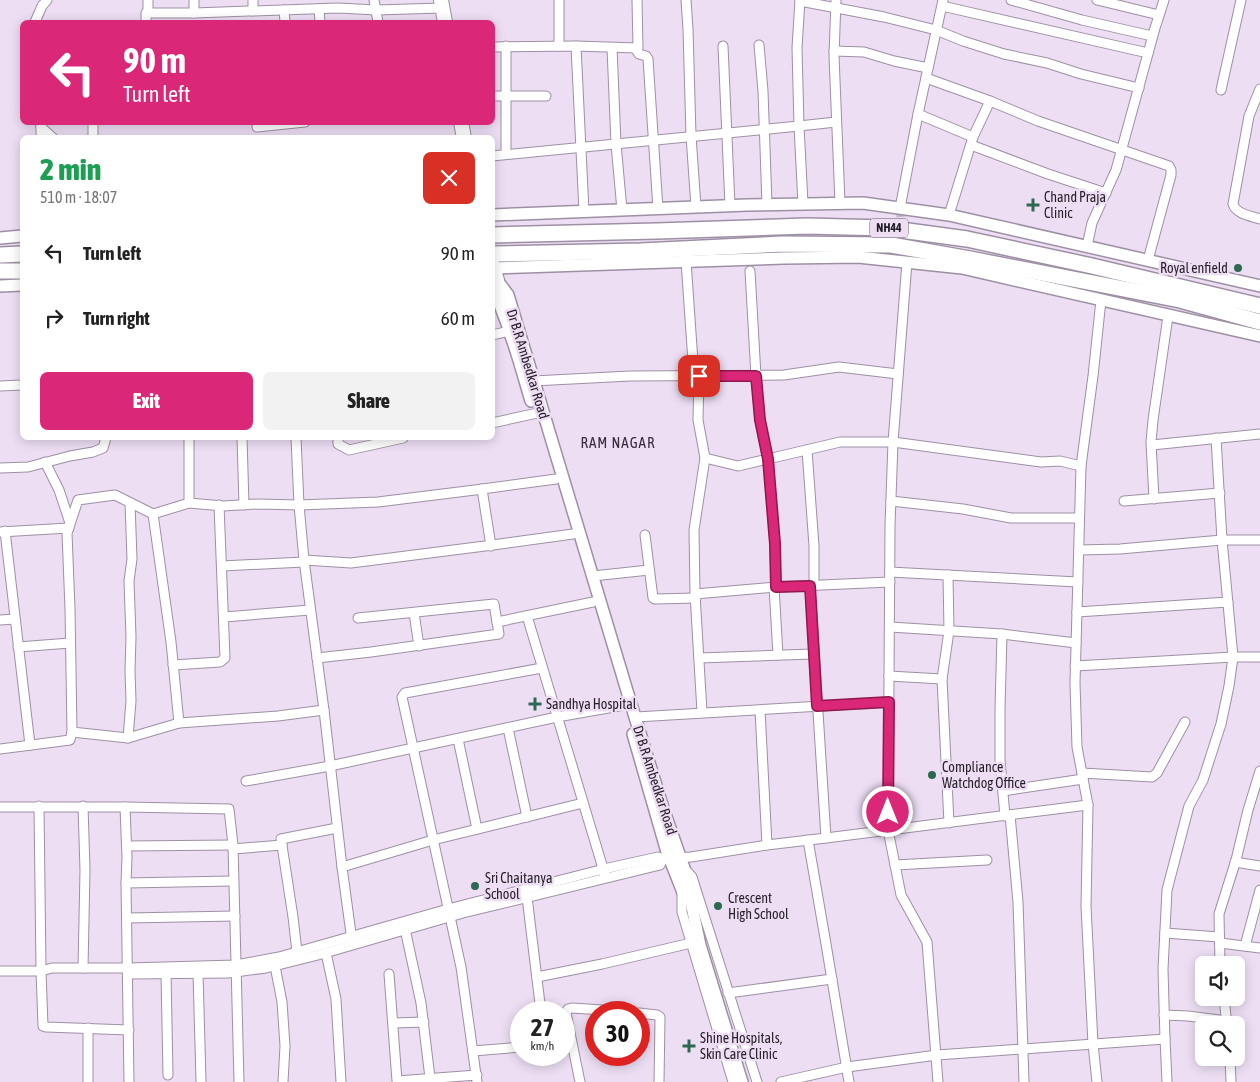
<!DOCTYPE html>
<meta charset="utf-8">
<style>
body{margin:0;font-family:"Asap Condensed",sans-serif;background:#f2f2f2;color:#222;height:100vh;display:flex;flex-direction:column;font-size:19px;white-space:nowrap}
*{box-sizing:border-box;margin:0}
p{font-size:16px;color:#767676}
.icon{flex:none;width:28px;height:28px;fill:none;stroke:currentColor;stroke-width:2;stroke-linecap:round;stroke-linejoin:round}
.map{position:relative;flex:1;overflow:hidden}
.details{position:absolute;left:20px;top:135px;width:475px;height:305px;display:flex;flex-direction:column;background:#fff;border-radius:8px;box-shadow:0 2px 12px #0003}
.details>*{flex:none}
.hud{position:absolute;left:20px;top:20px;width:475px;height:105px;border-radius:8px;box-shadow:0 2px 12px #0003;background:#db2777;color:#fff;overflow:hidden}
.controls{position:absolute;left:1195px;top:956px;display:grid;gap:10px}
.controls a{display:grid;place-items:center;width:50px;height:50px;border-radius:8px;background:#fff;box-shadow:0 2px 12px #0003;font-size:25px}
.speed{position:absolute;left:510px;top:1001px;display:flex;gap:10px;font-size:25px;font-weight:700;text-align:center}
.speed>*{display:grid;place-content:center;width:65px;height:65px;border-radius:50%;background:#fff;box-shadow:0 2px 12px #0003;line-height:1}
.speed small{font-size:12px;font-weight:400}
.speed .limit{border:8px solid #d22;background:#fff;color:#111}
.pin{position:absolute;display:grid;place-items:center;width:42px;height:42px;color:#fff;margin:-21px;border-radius:10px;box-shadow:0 2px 8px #0006}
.me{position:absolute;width:55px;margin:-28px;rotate:0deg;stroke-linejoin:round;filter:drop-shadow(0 0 4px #0008)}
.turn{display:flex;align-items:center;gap:18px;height:105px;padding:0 20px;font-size:22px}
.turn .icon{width:65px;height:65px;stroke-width:2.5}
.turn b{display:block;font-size:35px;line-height:42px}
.round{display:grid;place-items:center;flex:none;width:52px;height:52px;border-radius:8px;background:#f2f2f2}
.overview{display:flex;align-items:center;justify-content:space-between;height:85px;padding:0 20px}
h1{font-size:30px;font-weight:800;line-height:38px;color:#1e9e55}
.button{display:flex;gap:10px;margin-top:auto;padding:10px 20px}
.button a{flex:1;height:58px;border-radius:8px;background:#db2777;color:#fff;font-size:20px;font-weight:800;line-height:58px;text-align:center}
.button a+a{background:#f2f2f2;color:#222}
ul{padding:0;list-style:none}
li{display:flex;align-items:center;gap:15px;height:65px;padding:0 20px}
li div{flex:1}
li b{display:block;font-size:19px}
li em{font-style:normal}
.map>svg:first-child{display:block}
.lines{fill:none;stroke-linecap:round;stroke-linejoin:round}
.street-tunnel{stroke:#c5b8cb;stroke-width:9;stroke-dasharray:9 4.5;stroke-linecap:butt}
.street-casing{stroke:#9e90a4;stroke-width:11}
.secondary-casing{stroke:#9e90a4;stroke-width:14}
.primary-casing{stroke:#9e90a4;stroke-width:16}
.highway-casing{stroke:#9e90a4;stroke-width:18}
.street{stroke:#fff;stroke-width:9}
.secondary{stroke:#fff;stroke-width:11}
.primary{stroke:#fff;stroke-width:14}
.highway{stroke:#fff;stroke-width:15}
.route-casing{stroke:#8e194d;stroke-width:12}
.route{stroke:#db2777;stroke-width:9}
.poi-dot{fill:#2d6852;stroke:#eddef4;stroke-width:2}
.labels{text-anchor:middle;stroke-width:5;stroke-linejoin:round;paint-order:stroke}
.shield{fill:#eddef4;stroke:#615864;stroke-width:1}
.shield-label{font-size:12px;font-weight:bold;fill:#251f27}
.poi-label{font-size:14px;fill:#251f27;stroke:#eddef4;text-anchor:start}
.street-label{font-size:14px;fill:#251f27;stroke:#eddef4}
.neighbourhood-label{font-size:15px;letter-spacing:1px;fill:#372b3c;stroke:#eddef4}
</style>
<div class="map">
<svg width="1260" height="1082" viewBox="0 0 1260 1082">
<rect width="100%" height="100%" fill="#eddef4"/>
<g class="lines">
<!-- street-tunnel -->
<path class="street-tunnel" d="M900,208L903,233"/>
<!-- street casing -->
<g class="street-casing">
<g id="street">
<path d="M148,0V13"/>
<path d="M194,0V13"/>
<path d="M253,0V11"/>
<path d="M374,0L378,22"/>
<path d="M686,0L688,29L691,136L696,207"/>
<path d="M800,0L797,48L799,126L803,204"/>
<path d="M836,0L834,56L840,203"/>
<path d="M1011,0L1082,20L1152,36"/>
<path d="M1097,0L1159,15"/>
<path d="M800,1L884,17L936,30L963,41L1004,54L1047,63L1081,74L1139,88"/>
<path d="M942,6L1148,53"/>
<path d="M319,9L320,22"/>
<path d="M284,10L285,22"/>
<path d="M35,22L42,6L47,0"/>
<path d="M146,22V13H194L338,8L376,10L442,8"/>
<path d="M759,45L763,91L767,205"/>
<path d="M506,46V154"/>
<path d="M559,46V0"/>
<path d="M576,46L584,212"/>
<path d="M723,46L730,206"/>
<path d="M492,47L576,46L638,48L637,0"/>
<path d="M612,48L616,144L622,210"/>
<path d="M635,48L639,54L646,56L648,59L658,209"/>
<path d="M834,51L864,52L894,61L928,68"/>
<path d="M926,78L990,101L1038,121L1169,166L1171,170V175L1148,260"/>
<path d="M1260,89L1249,116L1233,204C1236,214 1251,216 1260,219"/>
<path d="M1221,90L1241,0"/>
<path d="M492,96H546"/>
<path d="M918,114L973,137L949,215"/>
<path d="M93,122V138"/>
<path d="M41,123V138"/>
<path d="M41,127L53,138"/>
<path d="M257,127L305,122"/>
<path d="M973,137L990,101"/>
<path d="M971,145L1048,174L1106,193"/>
<path d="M492,156L799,126L836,122"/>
<path d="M900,208L918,114L943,0"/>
<path d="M1087,246L1092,223L1116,170L1155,28L1164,0"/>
<path d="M686,261L694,376"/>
<path d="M907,262L893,442L890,526L888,830L901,895L927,942L938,1082"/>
<path d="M492,335L510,331"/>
<path d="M699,376L698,420L705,458L738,466L768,459L760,420L756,376L750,271"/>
<path d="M533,381L630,376L784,375L839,367L898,374"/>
<path d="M0,386L22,385"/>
<path d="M492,423L542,412"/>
<path d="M242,438L244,505"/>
<path d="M296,438L299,505L304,560L324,710L342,867L352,941"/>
<path d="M338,438V444L349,450L403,438"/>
<path d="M1152,445L1260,434"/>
<path d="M807,450L814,546V586"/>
<path d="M45,462L59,490L70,523"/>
<path d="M0,468L28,467L70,456L93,452L103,448L106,438"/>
<path d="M482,489L491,546"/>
<path d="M1154,499L1151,442L1153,420L1168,316"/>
<path d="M891,501L963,509L1011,518H1079"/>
<path d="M1124,501L1220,493"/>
<path d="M189,503L223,506L258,504L299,505L378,502L475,490L556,479"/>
<path d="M153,514L115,495L78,500L67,533L70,609L72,732L128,738L179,723L278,716L324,710"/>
<path d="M5,531L30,745"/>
<path d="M0,532L69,528"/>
<path d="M645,535L653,598L655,599L696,598"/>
<path d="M1079,550L1120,549L1222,540L1216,438"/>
<path d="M304,560L351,563L485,546L573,534"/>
<path d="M222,566L304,562"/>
<path d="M890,572L1078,582"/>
<path d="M948,575L949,631L942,679L949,823"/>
<path d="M593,576L649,570"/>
<path d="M890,582L776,587L775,544L768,459L840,442H893L1041,462L1060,461L1081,466"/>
<path d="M810,586L826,838"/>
<path d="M774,587L778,655"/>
<path d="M695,594L694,530L705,458"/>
<path d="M1077,612L1228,602"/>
<path d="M414,613L419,646"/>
<path d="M527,616L605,875"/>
<path d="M224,617L310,610"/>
<path d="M0,620L15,619"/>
<path d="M497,622L593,602"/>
<path d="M890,627L1002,634L1076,643"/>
<path d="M1002,634L1000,709V760L1005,816"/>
<path d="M18,647L70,643"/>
<path d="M317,658L371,652L499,634L494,604L358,618"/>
<path d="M699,658L813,654"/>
<path d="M173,665L220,662L225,658L219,505"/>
<path d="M1075,666L1233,657H1260"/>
<path d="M889,676L942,679"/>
<path d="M760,710L767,845"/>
<path d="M702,712L695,594L776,587"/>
<path d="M636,717L889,702"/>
<path d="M179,723L171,642L153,514L189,503V438"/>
<path d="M508,728L527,817"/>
<path d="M128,738L131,701L130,671L131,637L129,581L132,559L130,503"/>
<path d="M458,739L477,829"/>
<path d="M0,749L70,740L72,732"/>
<path d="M1082,773L1152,777L1157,773L1185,722"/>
<path d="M246,781L330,766L557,717L631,704"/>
<path d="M1003,791L1083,779"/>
<path d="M39,806L41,971L43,1026L46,1027L129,1030"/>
<path d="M0,807H125L127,857L126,883L129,1082"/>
<path d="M125,807L229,809L233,845L239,1082"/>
<path d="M1010,815L1018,902L1024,1082"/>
<path d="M808,840L826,944L849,1082"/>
<path d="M127,846L233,845"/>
<path d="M233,849L282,845"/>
<path d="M1235,862L1260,866"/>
<path d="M895,865L987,860"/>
<path d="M342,867L433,840L583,803"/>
<path d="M684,868L692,877L757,1082"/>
<path d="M126,883L233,881"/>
<path d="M682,891V912L733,1082"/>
<path d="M527,897L541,1012"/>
<path d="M127,918L235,916"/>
<path d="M405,929L421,1003L430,1078"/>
<path d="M1165,933L1219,937"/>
<path d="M1220,943L1260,948"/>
<path d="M1245,946L1260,890"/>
<path d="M297,952L293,917L281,839L337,828"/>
<path d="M326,953L336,999L341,1082"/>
<path d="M1220,965L1219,914L1236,860L1248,810L1260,771"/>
<path d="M275,966L282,1002L285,1046L283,1082"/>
<path d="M83,968L85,870L83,806"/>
<path d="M0,971H41L52,968H128L236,965L279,957L448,909L604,869L658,857C665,861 681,857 691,857L767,845L826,838L1088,805"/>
<path d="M166,973L168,1075"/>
<path d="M198,973L201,1081"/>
<path d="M130,974L228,973L266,968L318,955L463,913L660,865L663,859"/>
<path d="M389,974L397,1081L477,1075"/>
<path d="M537,977L602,964L691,943"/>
<path d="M728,993L832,979"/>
<path d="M1224,998L1227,1025"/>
<path d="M639,1013L657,1015L660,1017L659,1082"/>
<path d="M1164,1015L1188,1016L1227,1021"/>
<path d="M393,1023L424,1022"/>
<path d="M88,1028V1082"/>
<path d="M473,1051L521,1047"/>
<path d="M1230,1058L1231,1082"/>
<path d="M477,1082L461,967L402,697L405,693L542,668"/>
<path d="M580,1082L566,1013L568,1009L572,1008L633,1012"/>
<path d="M781,1082L847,1067L937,1055L1165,1039"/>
<path d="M1097,1082L1093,1044L1086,906L1088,805L1077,747L1075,683L1081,466L1093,376L1101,300"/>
<path d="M1167,1082L1165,1039L1163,969L1167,890L1189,806L1203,780L1221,724L1229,686L1233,657L1222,540H1260"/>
</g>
</g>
<!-- secondary casing -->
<g class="secondary-casing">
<g id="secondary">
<path d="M492,215L747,205L863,203L949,215L1260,286"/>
<path d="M0,238L22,236"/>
<path d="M492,268L784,258L858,257L962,268L1260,336"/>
<path d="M497,280L508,295L631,704L663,808L684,868L700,945L742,1082"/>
<path d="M497,280C495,300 505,315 510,333C518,355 524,378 531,401"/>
<path d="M0,286L22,285"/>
<path d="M633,734L667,852L684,895"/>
</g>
</g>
<!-- primary casing -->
<g class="primary-casing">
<g id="primary">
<path d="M441,0L445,22"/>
<path d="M461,122L464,138"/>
<path d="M492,264L497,280"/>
</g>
</g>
<!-- highway casing -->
<g class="highway-casing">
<g id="highway">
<path d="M492,235L657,231L807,226L886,228L967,239L1092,266L1260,306"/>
<path d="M492,254L641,251L782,244L891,245L970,259L1180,300L1260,322"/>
<path d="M0,255L22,254"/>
<path d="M0,271H22"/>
</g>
</g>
<!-- street -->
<use href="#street" class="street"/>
<!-- secondary -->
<use href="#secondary" class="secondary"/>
<!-- primary -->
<use href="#primary" class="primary"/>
<!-- highway -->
<use href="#highway" class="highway"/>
</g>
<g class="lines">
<!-- route casing -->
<g class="route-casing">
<path id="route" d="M699,376H756L760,420L768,459L775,544L776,587L810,586L817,706L889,702L888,812"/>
</g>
<!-- route -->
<use href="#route" class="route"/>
</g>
<!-- markers -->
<g class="poi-dot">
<path d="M1030.5 197.5h5v5h5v5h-5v5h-5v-5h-5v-5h5z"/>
<circle cx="1238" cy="268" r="5"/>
<path d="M532.5 696.5h5v5h5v5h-5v5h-5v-5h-5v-5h5z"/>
<circle cx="932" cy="775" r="5"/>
<circle cx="475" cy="886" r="5"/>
<circle cx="718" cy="906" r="5"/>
<path d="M686.5 1038.5h5v5h5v5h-5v5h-5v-5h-5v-5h5z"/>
</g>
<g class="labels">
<!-- shield labels -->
<rect class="shield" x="870" y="218.5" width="38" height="19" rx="4"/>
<g class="shield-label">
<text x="889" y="232">NH44</text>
</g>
<!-- poi labels -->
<g class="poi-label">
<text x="1044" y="202">Chand Praja<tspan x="1044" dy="16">Clinic</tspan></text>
<text x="1228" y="273" text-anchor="end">Royal enfield</text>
<text x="546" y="709">Sandhya Hospital</text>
<text x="942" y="772">Compliance<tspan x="942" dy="16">Watchdog Office</tspan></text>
<text x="485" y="883">Sri Chaitanya<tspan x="485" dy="16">School</tspan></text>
<text x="728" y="903">Crescent<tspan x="728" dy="16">High School</tspan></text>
<text x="700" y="1043">Shine Hospitals,<tspan x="700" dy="16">Skin Care Clinic</tspan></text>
</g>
<!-- street labels -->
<g class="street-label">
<text transform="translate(528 364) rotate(73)" y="5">Dr B.R Ambedkar Road</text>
<text transform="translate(655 780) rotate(72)" y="5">Dr B.R Ambedkar Road</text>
</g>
<!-- neighbourhood labels -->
<g class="neighbourhood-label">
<text x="618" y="448">RAM NAGAR</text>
</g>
</g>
</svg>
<div class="controls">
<a><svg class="icon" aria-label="sound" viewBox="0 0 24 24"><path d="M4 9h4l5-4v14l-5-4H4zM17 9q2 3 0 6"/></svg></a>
<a><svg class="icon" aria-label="search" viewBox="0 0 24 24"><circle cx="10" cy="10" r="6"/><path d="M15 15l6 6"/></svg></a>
</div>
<div class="speed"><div>27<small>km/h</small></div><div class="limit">30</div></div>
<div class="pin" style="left:699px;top:376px;background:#d93025"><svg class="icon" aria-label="arrive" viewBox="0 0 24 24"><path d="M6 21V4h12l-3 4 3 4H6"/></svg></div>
<svg class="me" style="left:888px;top:812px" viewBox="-20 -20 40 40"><circle r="17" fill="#db2777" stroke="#fff" stroke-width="3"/><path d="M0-11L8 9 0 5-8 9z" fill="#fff"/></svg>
<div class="hud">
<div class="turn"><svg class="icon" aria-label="left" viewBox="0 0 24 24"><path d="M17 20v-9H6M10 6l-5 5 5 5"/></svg><div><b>90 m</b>Turn left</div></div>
</div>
<section class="details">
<div class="overview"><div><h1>2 min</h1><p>510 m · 18:07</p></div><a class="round" style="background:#d93025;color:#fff"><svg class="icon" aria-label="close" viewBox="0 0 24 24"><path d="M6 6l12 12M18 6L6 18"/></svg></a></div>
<ul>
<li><svg class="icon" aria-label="left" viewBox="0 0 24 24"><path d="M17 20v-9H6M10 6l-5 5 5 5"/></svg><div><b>Turn left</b></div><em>90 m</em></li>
<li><svg class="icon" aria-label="right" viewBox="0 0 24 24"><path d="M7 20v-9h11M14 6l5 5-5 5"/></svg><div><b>Turn right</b></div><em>60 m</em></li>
</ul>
<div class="button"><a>Exit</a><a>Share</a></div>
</section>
</div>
